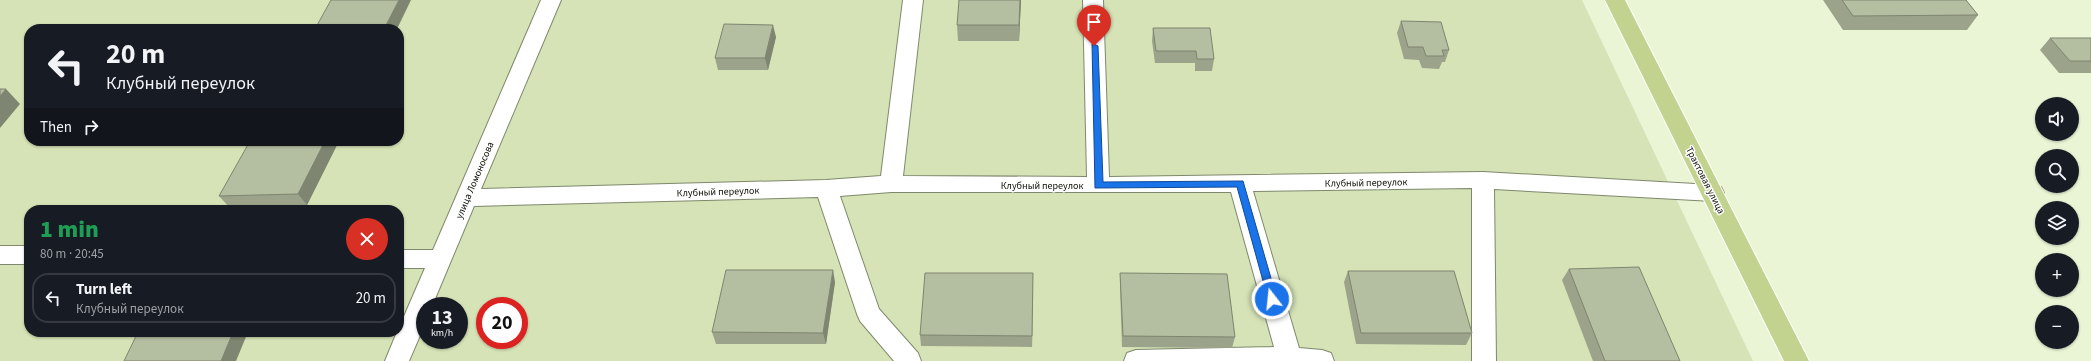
<!DOCTYPE html>
<meta charset="utf-8">
<style>
body{margin:0;font-family:"Source Sans 3",sans-serif;background:#242831;color:#f1f3f6;height:100vh;display:flex;flex-direction:column;font-size:15px;white-space:nowrap}
*{box-sizing:border-box;margin:0}
p{font-size:13px;color:#9ea1a6}
.icon{flex:none;width:22px;height:22px;fill:none;stroke:currentColor;stroke-width:2;stroke-linecap:round;stroke-linejoin:round}
.map{position:relative;flex:1;overflow:hidden}
.side{position:absolute;left:24px;top:205px;width:380px;height:132px;display:flex;flex-direction:column;background:#171b24;border-radius:16px;box-shadow:0 1px 3px #0004}
.side>*{flex:none}
.top-card{position:absolute;left:24px;top:24px;width:380px;height:122px;border-radius:16px;box-shadow:0 1px 3px #0004;background:#171b24;color:#f1f3f6;overflow:hidden}
.buttons{position:absolute;left:2035px;top:97px;display:grid;gap:8px}
.buttons a{display:grid;place-items:center;width:44px;height:44px;border-radius:50%;background:#171b24;box-shadow:0 1px 3px #0004;font-size:20px}
.speed{position:absolute;left:416px;top:297px;display:flex;gap:8px;font-size:20px;font-weight:700;text-align:center}
.speed>*{display:grid;place-content:center;width:52px;height:52px;border-radius:50%;background:#171b24;box-shadow:0 1px 3px #0004;line-height:1}
.speed small{font-size:10px;font-weight:400}
.speed .limit{border:6px solid #d22;background:#fff;color:#111}
.pin{position:absolute;display:grid;place-items:center;width:34px;height:34px;color:#fff;margin:-41px -17px;border-radius:50% 50% 50% 0;rotate:-45deg;box-shadow:0 0 4px #0007}
.pin .icon{rotate:45deg}
.me{position:absolute;width:44px;margin:-22px;rotate:344deg;stroke-linejoin:round;filter:drop-shadow(0 0 3px #0008)}
.turn{display:flex;align-items:center;gap:14px;height:84px;padding:0 16px;font-size:18px}
.turn .icon{width:52px;height:52px;stroke-width:2.5}
.turn b{display:block;font-size:28px;line-height:34px}
.then{display:flex;align-items:center;height:38px;padding:0 16px;background:#0003;gap:8px;font-size:15px}
.round{display:grid;place-items:center;flex:none;width:42px;height:42px;border-radius:21px;background:#242831}
.head{display:flex;align-items:center;justify-content:space-between;height:68px;padding:0 16px}
h1{font-size:24px;font-weight:800;line-height:30px;color:#1e9e55}
ul{padding:0;list-style:none}
li{display:flex;align-items:center;gap:12px;height:50px;margin:0 8px 6px;padding:0 8px;border:2px solid #363941;border-radius:16px}
li div{flex:1}
li b{display:block;font-size:15px}
li em{font-style:normal}
.map>svg:first-child{display:block}
.green{fill:#d5e3b6;fill-rule:evenodd}
.lines{fill:none;stroke-linecap:round;stroke-linejoin:round}
.minor-casing{stroke:#7f886c;stroke-width:2}
.major-casing{stroke:#fff;stroke-width:2}
.minor{fill:#fff;fill-rule:evenodd}
.major{fill:#c2d38f;fill-rule:evenodd}
.wall{fill:#9ba38a}
.shaded-wall{fill:#7e8570}
.building{fill:#b4bea0;stroke:#7e8570}
.route{fill:#1a73e8;stroke:#114b97}
.labels{text-anchor:middle;stroke-width:3;stroke-linejoin:round;paint-order:stroke}
.street-label{font-size:10px;fill:#0b0e05;stroke:#fff}
</style>
<div class="map">
<svg width="2091" height="361" viewBox="0 0 2091 361">
<rect width="100%" height="100%" fill="#eaf5d6"/>
<!-- green -->
<path class="green" d="M0,0H1582L1753,361H0ZM29,29H399V141H29ZM29,210H399V332H29ZM425,306H459V340H425ZM485,306H519V340H485Z"/>
<g class="lines">
<!-- minor casing -->
<g class="minor-casing">
<g id="minor">
<path d="M541,0H561L481,189L826,180L881,176L903,0H923L903,176L1087,177L1083,0H1103L1109,177L1483,172L1713,185L1721,187L1724,193L1721,199L1713,201L1494,189L1496,361H1472V188L1253,191L1299,348L1322,350L1331,353L1334,361H1124L1127,353L1136,350L1274,347L1231,192H891L840,196L879,309L918,353L921,361H894L860,321L857,314L818,197L474,206L432,306H425V324L409,361H385L397,332H399V328L425,268H399V250H433Z"/>
<rect x="0" y="246" width="29" height="18"/>
</g>
</g>
<!-- major casing -->
<g class="major-casing">
<path id="major" d="M1605,0H1625L1809,361H1784Z"/>
</g>
<!-- minor -->
<use href="#minor" class="minor"/>
<!-- major -->
<use href="#major" class="major"/>
</g>
<!-- wall -->
<g class="wall">
<path d="M1021,0L1019,41H958L957,25Z"/>
<path d="M1823,0H1966L1978,15L1967,30H1843Z"/>
<path d="M1401,21L1449,50L1445,62H1442L1439,69L1422,68L1419,60L1404,59L1397,33Z"/>
<path d="M1153,28L1214,59L1212,71H1195V63H1155L1152,41Z"/>
<path d="M776,37L768,70H718L715,58Z"/>
<path d="M2050,38H2091V73H2059L2040,50Z"/>
<path d="M339,141L307,205L229,207L219,196Z"/>
<path d="M1569,269L1680,361H1593L1562,280Z"/>
<path d="M1348,271L1472,333L1466,345L1356,344L1344,282Z"/>
<path d="M1033,273L1032,347L921,346L920,335Z"/>
<path d="M1120,273L1235,337L1232,348L1122,347L1120,285Z"/>
<path d="M835,282L826,344H716L712,332Z"/>
</g>
<!-- shaded-wall -->
<g class="shaded-wall">
<path d="M399,0H411L397,29H384Z"/>
<path d="M1020,0H1021L1019,41V25Z"/>
<path d="M773,25L776,37L768,70L765,58Z"/>
<path d="M6,89L20,104L0,128V96Z"/>
<path d="M325,141H339L307,205L298,194Z"/>
<path d="M833,270L835,282L826,344L823,333Z"/>
<path d="M1033,273V285L1032,347V336Z"/>
<path d="M233,332H248L236,361H221Z"/>
</g>
<!-- building -->
<g class="building">
<path d="M331,0H399L384,29H315Z"/>
<path d="M959,0H1020L1019,25H957Z"/>
<path d="M1842,0H1966L1978,15L1853,16Z"/>
<path d="M1401,21L1441,22L1449,50H1442L1444,56H1426L1423,47H1408Z"/>
<path d="M724,24L773,25L765,58H715Z"/>
<path d="M1153,28H1210L1214,59H1197L1196,51H1156Z"/>
<path d="M2050,38H2091V61H2070Z"/>
<path d="M0,89H6L0,96Z"/>
<path d="M250,141H325L298,194L219,196Z"/>
<path d="M1639,267L1680,361H1605L1569,269Z"/>
<path d="M726,270H833L823,333L712,332Z"/>
<path d="M1348,271H1454L1472,333H1361Z"/>
<path d="M925,273H1033L1032,336L920,335Z"/>
<path d="M1120,273L1227,274L1235,337L1123,336Z"/>
<path d="M138,332H233L221,361H124Z"/>
</g>
<!-- route -->
<path class="route" d="M1092,44H1094L1098,46L1103,182L1243,181L1277,299L1276,302L1272,303L1268,299L1237,187L1095,188Z"/>
<g class="labels">
<!-- street labels -->
<g class="street-label">
<text transform="translate(474 180) rotate(-67)" y="4">улица Ломоносова</text>
<text transform="translate(1706 180) rotate(63)" y="4">Трактовая улица</text>
<text transform="translate(1366 182) rotate(-1)" y="4">Клубный переулок</text>
<text x="1042" y="189">Клубный переулок</text>
<text transform="translate(718 191) rotate(-2)" y="4">Клубный переулок</text>
</g>
</g>
</svg>
<div class="buttons">
<a><svg class="icon" aria-label="sound" viewBox="0 0 24 24"><path d="M4 9h4l5-4v14l-5-4H4zM17 9q2 3 0 6"/></svg></a>
<a><svg class="icon" aria-label="search" viewBox="0 0 24 24"><circle cx="10" cy="10" r="6"/><path d="M15 15l6 6"/></svg></a>
<a><svg class="icon" aria-label="layers" viewBox="0 0 24 24"><path d="M12 4l9 5-9 5-9-5zM3 14l9 5 9-5"/></svg></a>
<a>+</a>
<a>−</a>
</div>
<div class="speed"><div>13<small>km/h</small></div><div class="limit">20</div></div>
<div class="pin" style="left:1094px;top:46px;background:#d93025"><svg class="icon" aria-label="arrive" viewBox="0 0 24 24"><path d="M6 21V4h12l-3 4 3 4H6"/></svg></div>
<svg class="me" style="left:1272px;top:299px" viewBox="-20 -20 40 40"><circle r="17" fill="#1a73e8" stroke="#fff" stroke-width="3"/><path d="M0-11L8 9 0 5-8 9z" fill="#fff"/></svg>
<div class="top-card">
<div class="turn"><svg class="icon" aria-label="left" viewBox="0 0 24 24"><path d="M17 20v-9H6M10 6l-5 5 5 5"/></svg><div><b>20 m</b>Клубный переулок</div></div>
<div class="then">Then<svg class="icon" aria-label="right" viewBox="0 0 24 24"><path d="M7 20v-9h11M14 6l5 5-5 5"/></svg></div>
</div>
<section class="side">
<div class="head"><div><h1>1 min</h1><p>80 m · 20:45</p></div><a class="round" style="background:#d93025;color:#fff"><svg class="icon" aria-label="close" viewBox="0 0 24 24"><path d="M6 6l12 12M18 6L6 18"/></svg></a></div>
<ul>
<li><svg class="icon" aria-label="left" viewBox="0 0 24 24"><path d="M17 20v-9H6M10 6l-5 5 5 5"/></svg><div><b>Turn left</b><p>Клубный переулок</p></div><em>20 m</em></li>
</ul>
</section>
</div>
